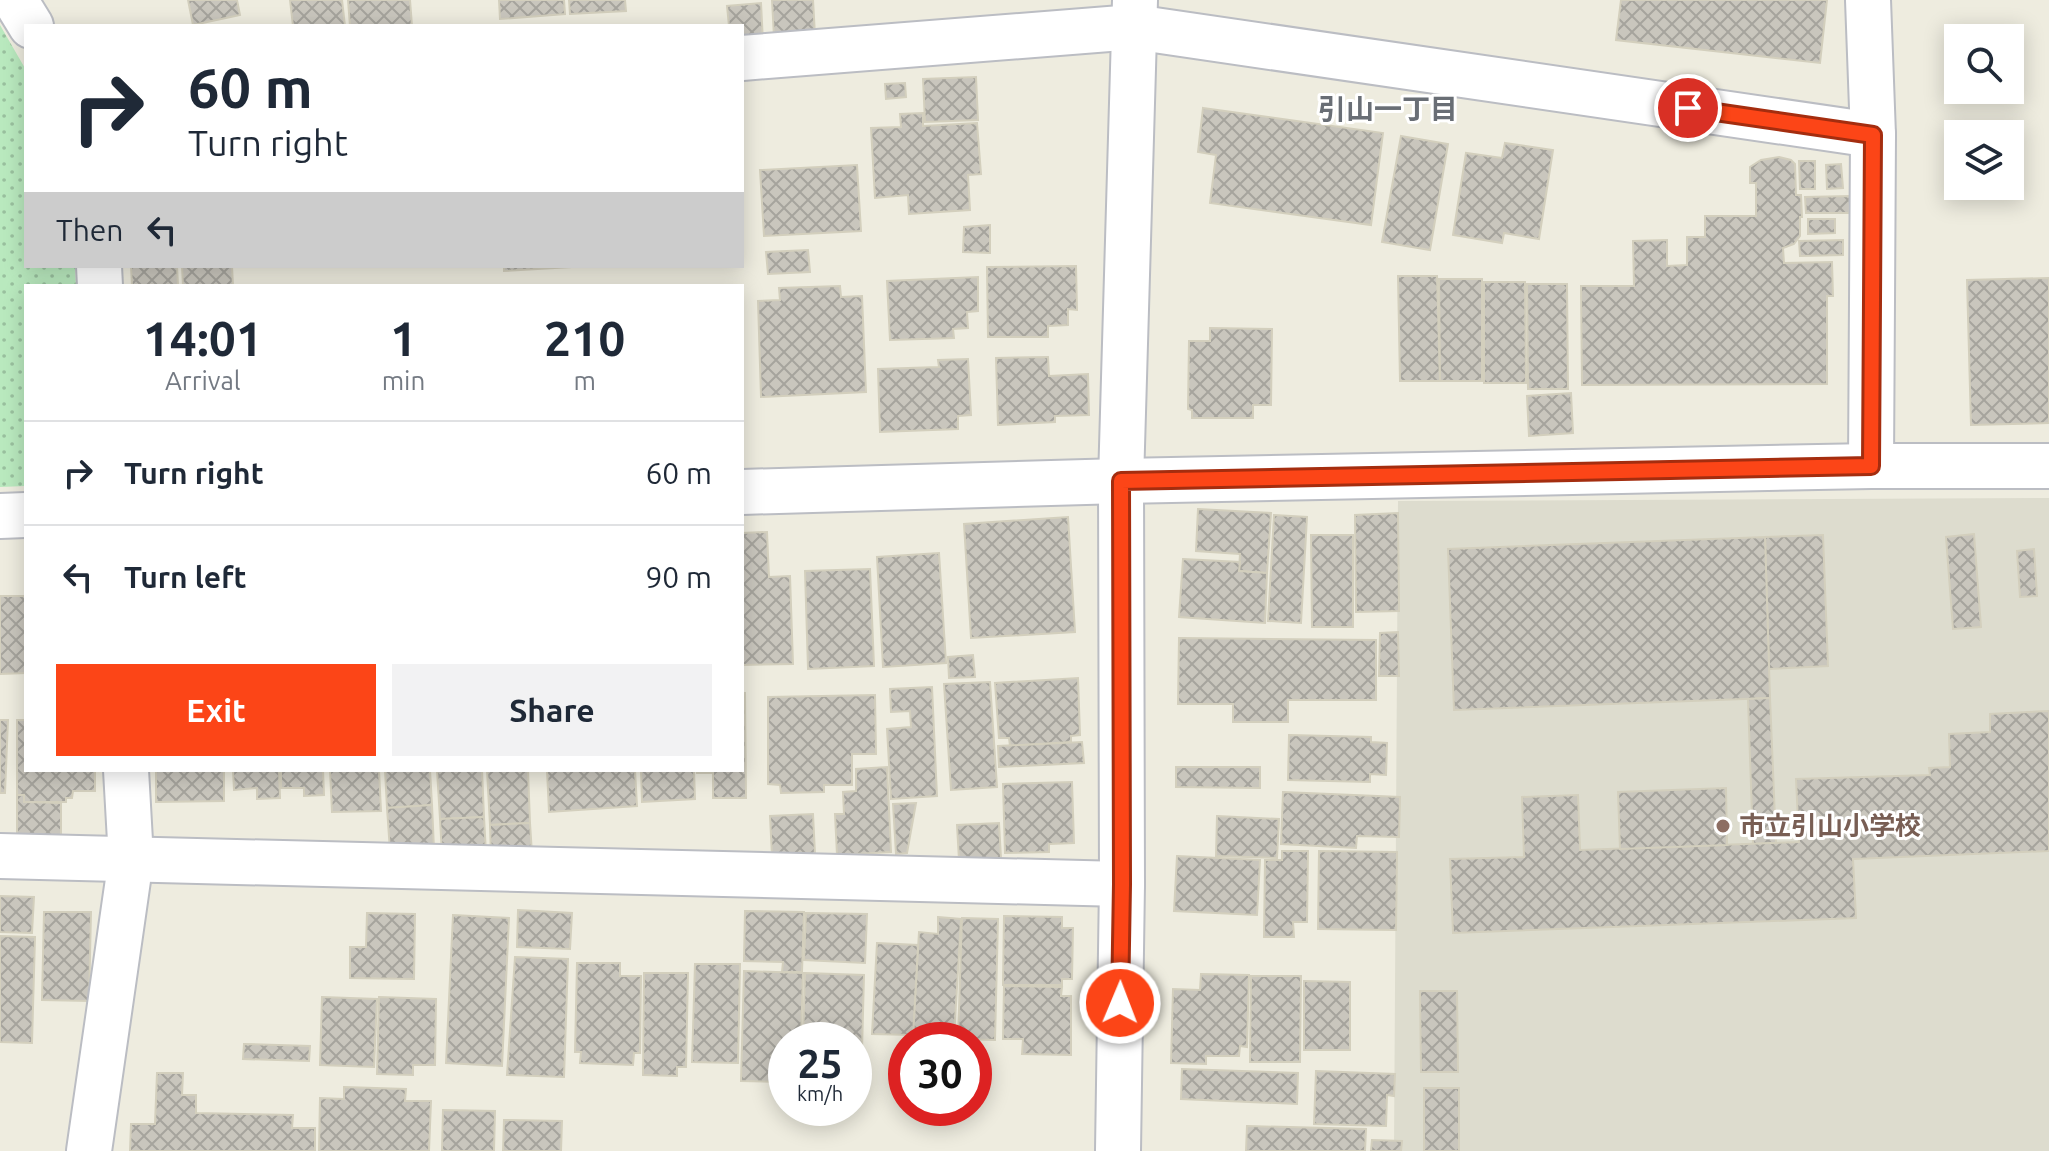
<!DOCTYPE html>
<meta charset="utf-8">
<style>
body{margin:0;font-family:Ubuntu,"Noto Sans JP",sans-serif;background:#f2f2f3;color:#1f2937;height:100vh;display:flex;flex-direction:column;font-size:30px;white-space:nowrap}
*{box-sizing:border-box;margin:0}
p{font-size:26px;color:#747a83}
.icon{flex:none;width:44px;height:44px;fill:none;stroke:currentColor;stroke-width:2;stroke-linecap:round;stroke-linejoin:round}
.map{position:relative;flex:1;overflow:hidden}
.details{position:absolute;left:24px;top:284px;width:720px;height:488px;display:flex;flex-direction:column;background:#fff;border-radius:0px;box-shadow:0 4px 20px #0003}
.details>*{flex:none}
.banner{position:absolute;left:24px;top:24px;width:720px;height:244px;border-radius:0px;box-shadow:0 4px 20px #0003;background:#fff;color:#1f2937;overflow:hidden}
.tools{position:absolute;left:1944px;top:24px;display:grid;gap:16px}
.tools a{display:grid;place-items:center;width:80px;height:80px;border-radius:0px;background:#fff;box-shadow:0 4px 20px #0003;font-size:40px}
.speed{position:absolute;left:768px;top:1022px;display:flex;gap:16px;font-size:40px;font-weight:700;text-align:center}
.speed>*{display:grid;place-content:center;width:104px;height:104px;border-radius:50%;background:#fff;box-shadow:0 4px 20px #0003;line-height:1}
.speed small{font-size:20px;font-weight:400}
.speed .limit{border:12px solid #d22;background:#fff;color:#111}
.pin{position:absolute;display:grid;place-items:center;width:68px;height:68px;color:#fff;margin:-34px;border:4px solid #fff;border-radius:50%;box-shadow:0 2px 8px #0007}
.me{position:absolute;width:88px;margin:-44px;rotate:1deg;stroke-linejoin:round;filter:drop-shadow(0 0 6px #0008)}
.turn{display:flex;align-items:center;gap:28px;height:168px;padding:0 32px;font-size:36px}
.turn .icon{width:104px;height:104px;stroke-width:2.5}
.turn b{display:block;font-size:56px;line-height:68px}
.then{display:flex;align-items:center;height:76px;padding:0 32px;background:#0003;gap:16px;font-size:30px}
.eta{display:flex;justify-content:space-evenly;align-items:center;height:136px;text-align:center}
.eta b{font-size:48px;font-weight:600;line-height:56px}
.action{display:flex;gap:16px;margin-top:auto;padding:16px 32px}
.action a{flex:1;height:92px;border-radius:0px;background:#fc4517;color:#fff;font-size:32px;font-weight:600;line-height:92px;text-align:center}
.action a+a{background:#f2f2f3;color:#1f2937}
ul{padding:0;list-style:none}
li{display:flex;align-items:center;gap:24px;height:104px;padding:0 32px;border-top:2px solid #e0e1e3}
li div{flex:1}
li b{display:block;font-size:30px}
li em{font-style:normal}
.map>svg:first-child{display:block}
.education{fill:#dddcce}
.park{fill:url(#park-dots)}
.building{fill:url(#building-cross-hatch);stroke:#d3cfbd;stroke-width:2}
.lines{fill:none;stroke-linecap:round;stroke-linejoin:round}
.minor-casing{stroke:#bbbdc3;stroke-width:48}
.minor{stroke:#fff;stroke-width:44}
.route-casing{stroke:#a42d0f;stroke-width:20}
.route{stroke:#fc4517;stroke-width:14}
.education-dot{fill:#8d6e63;stroke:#fff;stroke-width:3}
.labels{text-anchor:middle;stroke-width:6;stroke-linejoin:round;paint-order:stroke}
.education-label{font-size:26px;font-weight:bold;fill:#785e54;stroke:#fff;text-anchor:start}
.neighbourhood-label{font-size:28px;font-weight:bold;fill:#696e75;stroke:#fff}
</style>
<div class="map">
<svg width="2049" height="1151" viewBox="0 0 2049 1151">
<defs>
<pattern id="park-dots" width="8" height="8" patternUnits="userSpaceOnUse" patternTransform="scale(2)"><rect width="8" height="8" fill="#b9e9be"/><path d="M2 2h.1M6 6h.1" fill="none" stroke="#99c09e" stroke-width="1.8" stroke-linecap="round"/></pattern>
<pattern id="building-cross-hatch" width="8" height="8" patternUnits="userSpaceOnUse" patternTransform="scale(2)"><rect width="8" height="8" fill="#c9c6bd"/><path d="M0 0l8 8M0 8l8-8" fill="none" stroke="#a6a49d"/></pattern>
</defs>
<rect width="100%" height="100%" fill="#eeecdf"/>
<!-- education -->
<path class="education" d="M2049,498V1151H1394L1398,501Z"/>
<!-- park -->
<path class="park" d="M0,25L26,70V266H75L76,286H26V486L0,487Z"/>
<!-- building -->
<g class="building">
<path d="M188,0H237L240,15L193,25Z"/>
<path d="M290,0H342L345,26H293Z"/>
<path d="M348,0H410L412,26H350Z"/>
<path d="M499,0H564L565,14L500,19Z"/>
<path d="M569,0H625L626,11L570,14Z"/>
<path d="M772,0H813L815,35L774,37Z"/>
<path d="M1621,0H1827L1820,63L1616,40Z"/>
<path d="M761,3L763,42L742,43V26H729L727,6Z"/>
<path d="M976,77L978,120L925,122L923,79Z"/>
<path d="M905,83L906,97L886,99L885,84Z"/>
<path d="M1203,108L1383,133L1371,225L1210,203L1216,155L1198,152Z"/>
<path d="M923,113V126L977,123L981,174L968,175L970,210L909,214L908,195L875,198L871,128L901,127L900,114Z"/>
<path d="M1401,136L1448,144L1430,250L1382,242Z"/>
<path d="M1505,143L1553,150L1539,239L1504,233L1502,243L1453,235L1466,153L1502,158Z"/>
<path d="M1779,157L1791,160L1795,164L1796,195H1801L1802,217H1800V236L1794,244L1783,248L1784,263L1832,262L1833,296H1827V384L1582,385L1581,286H1634L1633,241L1667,240V266L1687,265V237H1705V216H1756V183H1750V167L1761,160Z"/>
<path d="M1799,161H1815V189H1800Z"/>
<path d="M1841,164L1843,188L1827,189L1826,165Z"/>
<path d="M857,165L861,231L764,236L760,170Z"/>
<path d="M1850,196L1849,213H1806L1805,197Z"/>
<path d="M1808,219H1835V233L1808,234Z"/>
<path d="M990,225V253L963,252L964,227Z"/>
<path d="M1843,240V255L1800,256L1799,241Z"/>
<path d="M808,250L810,272L768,274L766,252Z"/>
<path d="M131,266H177L178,285L132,286Z"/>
<path d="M182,266H232L233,286H183Z"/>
<path d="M504,266H589L504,271Z"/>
<path d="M1076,266L1077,310L1068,309V325L1048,326V337H988L987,267Z"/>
<path d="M1398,276H1437L1440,381H1400Z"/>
<path d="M978,277V311L967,312L968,328L953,329L954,338L890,340L887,281Z"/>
<path d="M2049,278V423L1971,425L1967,280Z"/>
<path d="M1439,279H1482V381H1440Z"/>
<path d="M1484,282H1525L1526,383H1484Z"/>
<path d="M1527,284H1567L1568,389H1528Z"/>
<path d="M840,286L841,297L862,296L866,392L761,397L758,301L780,300L779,288Z"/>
<path d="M1210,328L1272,329L1271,405H1253V418H1192V410L1188,409L1189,341H1210Z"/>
<path d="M1048,357L1049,376L1088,374L1089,415L1055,416V422L998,425L996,358Z"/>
<path d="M968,359L971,415L958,416V429L880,432L878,369L939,367L938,360Z"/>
<path d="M1571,393L1573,433L1529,436L1527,396Z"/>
<path d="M1198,509L1271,513L1267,573L1239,571L1240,554L1196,551Z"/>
<path d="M1398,513L1399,611L1356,612L1355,515Z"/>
<path d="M1274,515L1307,517L1301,623L1268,621Z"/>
<path d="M1068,517L1075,632L971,638L964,524Z"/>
<path d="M767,532L769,577L790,576L793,664L742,665V533Z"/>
<path d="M1974,534L1981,627L1953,629L1946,537Z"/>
<path d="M1311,535H1353V627H1312Z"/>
<path d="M1823,535L1828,666L1769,669L1765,537Z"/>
<path d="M1765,537L1770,698L1454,710L1448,549Z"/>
<path d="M2034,549L2037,596L2020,597L2017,551Z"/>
<path d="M939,553L946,663L883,667L877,557Z"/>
<path d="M1183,559L1240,562L1239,571L1267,573L1265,623L1179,617Z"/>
<path d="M870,569L874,666L808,669L805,571Z"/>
<path d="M0,596H26V673L0,674Z"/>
<path d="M1398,632L1399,676H1379L1380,633Z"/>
<path d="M1179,638L1376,640V700H1288V722H1233V704H1178Z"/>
<path d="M973,655L975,677L949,678L948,657Z"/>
<path d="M1078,678L1080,735L1071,736V742L1010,746L1009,738H999L995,683Z"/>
<path d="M990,682L997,787L951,790L944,684Z"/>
<path d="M932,687L937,796L891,799L887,729L911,727L910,711L891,712L890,689Z"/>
<path d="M742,693H745L746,798H713V773H697V770H742Z"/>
<path d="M875,695L876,754H852V785H824V792L781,793L780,785L768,784V697Z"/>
<path d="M1770,698L1776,843L1753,844L1748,699Z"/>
<path d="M2049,711V851L1853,859L1856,918L1453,933L1450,859L1524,857L1522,797L1578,795L1580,850L1799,842L1796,779L1930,775L1929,768L1950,767L1949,734L1990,732V714Z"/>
<path d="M0,720H8L5,793H0Z"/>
<path d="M17,720H26V770H95V791H73L72,798H66V802H24V795H17Z"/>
<path d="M1289,735L1371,737V742L1387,743L1386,775L1370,774V782L1288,780Z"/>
<path d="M1082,742L1084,763L999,767L998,746Z"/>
<path d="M887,767L891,852L837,855L835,814H844L843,792L856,791V769Z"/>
<path d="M1176,767H1260V788L1176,787Z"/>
<path d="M156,770H224V801L156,802Z"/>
<path d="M233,770H279L280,798L257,799V788L234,790Z"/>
<path d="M281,770H323L324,795L304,796V788H281Z"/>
<path d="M330,770H379L381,811L332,812Z"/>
<path d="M385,770H430L432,805L387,808Z"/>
<path d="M437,770H482L484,817L440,819Z"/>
<path d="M487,770H528L530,823L490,825Z"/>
<path d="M547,770H635L637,806L549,812Z"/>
<path d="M641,770H694L695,799L642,802Z"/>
<path d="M1072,782L1074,843L1049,844V852L1005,853L1003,784Z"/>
<path d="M1726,788L1727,845L1620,849L1618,792Z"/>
<path d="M1283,792L1400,797L1399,837L1357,836L1356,848L1281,844Z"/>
<path d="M17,795H24V802L61,803V838H17Z"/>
<path d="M916,803L907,853L896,854L893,804Z"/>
<path d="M432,805L434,849L390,851L387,808Z"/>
<path d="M813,814L815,854L772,856L770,816Z"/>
<path d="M1217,816L1279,819L1277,858L1216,856Z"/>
<path d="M484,817L486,853L442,855L440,819Z"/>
<path d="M530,823L532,854L491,857L490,825Z"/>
<path d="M999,823L1001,858L959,860L957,825Z"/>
<path d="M1282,851H1308L1307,922H1293L1294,937H1264L1265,860H1282Z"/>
<path d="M1319,851L1397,852L1396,930L1318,929Z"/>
<path d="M1177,856L1260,860L1257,915L1174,911Z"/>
<path d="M0,896L34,897L32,933L0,932Z"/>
<path d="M518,910L572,913L570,949L517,947Z"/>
<path d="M745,911L804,912L802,972H782L783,962L744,961Z"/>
<path d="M44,912H91L89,1001L42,1000Z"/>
<path d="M367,913L415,914L414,979L350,978V947H366Z"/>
<path d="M806,913L867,914L865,963L804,960Z"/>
<path d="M453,915L509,918L502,1066L446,1063Z"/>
<path d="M1004,916L1062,917V928H1073L1072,979H1062V985H1003Z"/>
<path d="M938,917L961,919L954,1038L913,1035L919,932L938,934Z"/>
<path d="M962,918L998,919L995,1040L958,1039Z"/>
<path d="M0,936L35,937L32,1043L0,1042Z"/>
<path d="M877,943L918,945L913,1035L872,1034Z"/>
<path d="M515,957L568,959L564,1077L507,1075Z"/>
<path d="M577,963H620V976H641L640,1053H634L633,1065L580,1063L581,1052H575Z"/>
<path d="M695,964H740L738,1063L692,1062Z"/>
<path d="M744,971L803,973L801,1040H786V1082L741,1081Z"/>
<path d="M644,973H688L686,1067H677V1076L643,1075Z"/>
<path d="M805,973L864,975L861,1088H854V1040H803Z"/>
<path d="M1201,974L1249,975L1247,1047L1240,1046L1239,1056H1206V1064L1171,1063L1173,989L1200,990Z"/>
<path d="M1251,976H1301L1300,1062H1250Z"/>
<path d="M1304,981L1350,982V1050H1304Z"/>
<path d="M1004,986L1062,987L1061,996H1071V1055L1022,1054L1023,1039H1003Z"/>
<path d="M1420,991H1457L1458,1072H1421Z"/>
<path d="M322,997L377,999L374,1067L320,1065Z"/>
<path d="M379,997L436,999L435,1065H413V1075L377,1074Z"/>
<path d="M244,1044L310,1046L309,1061L243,1059Z"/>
<path d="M1182,1069L1298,1073L1297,1104L1181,1099Z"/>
<path d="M1316,1071L1395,1074L1394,1096L1387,1095L1386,1126L1314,1124Z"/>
<path d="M157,1073H183L182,1095H196V1113L293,1115L292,1128H315V1151H130L131,1124H155Z"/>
<path d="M344,1087L406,1089L405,1101H431L429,1151H319L320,1098L344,1099Z"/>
<rect x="1424" y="1088" width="35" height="63"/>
<path d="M443,1110L495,1111L494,1151H442Z"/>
<path d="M504,1120L562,1121L561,1151H503Z"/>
<path d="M1247,1126L1366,1129L1365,1151H1246Z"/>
<path d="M1372,1140L1402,1141L1401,1151H1371Z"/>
</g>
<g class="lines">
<!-- minor casing -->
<g class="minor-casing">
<g id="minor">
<path d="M15,0L31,26"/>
<path d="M1868,0L1873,135L1871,466"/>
<path d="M742,58L1134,27L1873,135"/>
<path d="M99,266L100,286"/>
<path d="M742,492L1121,481L1871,466H2049"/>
<path d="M0,516L26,515"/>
<path d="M0,856L1122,884"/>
<path d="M89,1151L131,859L126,770"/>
<path d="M1118,1151L1122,884L1121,481L1135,0"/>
</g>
</g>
<!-- minor -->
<use href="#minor" class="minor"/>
</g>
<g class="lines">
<!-- route casing -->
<g class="route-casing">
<path id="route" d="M1120,1003L1122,884L1121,481L1871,466L1873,135L1688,108"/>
</g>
<!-- route -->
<use href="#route" class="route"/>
</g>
<!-- markers -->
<circle class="education-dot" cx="1723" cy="826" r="8"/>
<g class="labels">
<!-- education labels -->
<g class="education-label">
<text x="1739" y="835">市立引山小学校</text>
</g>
<!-- neighbourhood labels -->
<g class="neighbourhood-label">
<text x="1388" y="119">引山一丁目</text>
</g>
</g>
</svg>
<div class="tools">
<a><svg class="icon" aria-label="search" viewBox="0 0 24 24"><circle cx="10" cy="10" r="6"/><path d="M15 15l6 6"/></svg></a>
<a><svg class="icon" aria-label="layers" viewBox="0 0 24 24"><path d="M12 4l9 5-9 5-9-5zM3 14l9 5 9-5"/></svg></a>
</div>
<div class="speed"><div>25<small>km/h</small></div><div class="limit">30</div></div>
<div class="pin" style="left:1688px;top:108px;background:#d93025"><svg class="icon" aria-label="arrive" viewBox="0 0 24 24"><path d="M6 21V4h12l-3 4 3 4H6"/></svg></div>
<svg class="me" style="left:1120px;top:1003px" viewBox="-20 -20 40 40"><circle r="17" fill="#fc4517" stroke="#fff" stroke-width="3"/><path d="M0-11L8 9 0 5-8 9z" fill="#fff"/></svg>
<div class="banner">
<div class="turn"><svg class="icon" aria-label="right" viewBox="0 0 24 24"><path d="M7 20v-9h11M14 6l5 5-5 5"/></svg><div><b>60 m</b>Turn right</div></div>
<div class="then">Then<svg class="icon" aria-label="left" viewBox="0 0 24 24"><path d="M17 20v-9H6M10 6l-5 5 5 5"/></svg></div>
</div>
<section class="details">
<div class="eta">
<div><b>14:01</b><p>Arrival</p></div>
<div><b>1</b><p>min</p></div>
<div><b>210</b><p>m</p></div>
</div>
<ul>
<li><svg class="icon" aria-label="right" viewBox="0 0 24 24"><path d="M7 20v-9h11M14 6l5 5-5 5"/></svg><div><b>Turn right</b></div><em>60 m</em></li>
<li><svg class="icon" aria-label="left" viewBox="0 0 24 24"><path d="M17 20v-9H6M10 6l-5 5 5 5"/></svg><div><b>Turn left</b></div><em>90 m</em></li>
</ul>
<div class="action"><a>Exit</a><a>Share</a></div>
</section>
</div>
